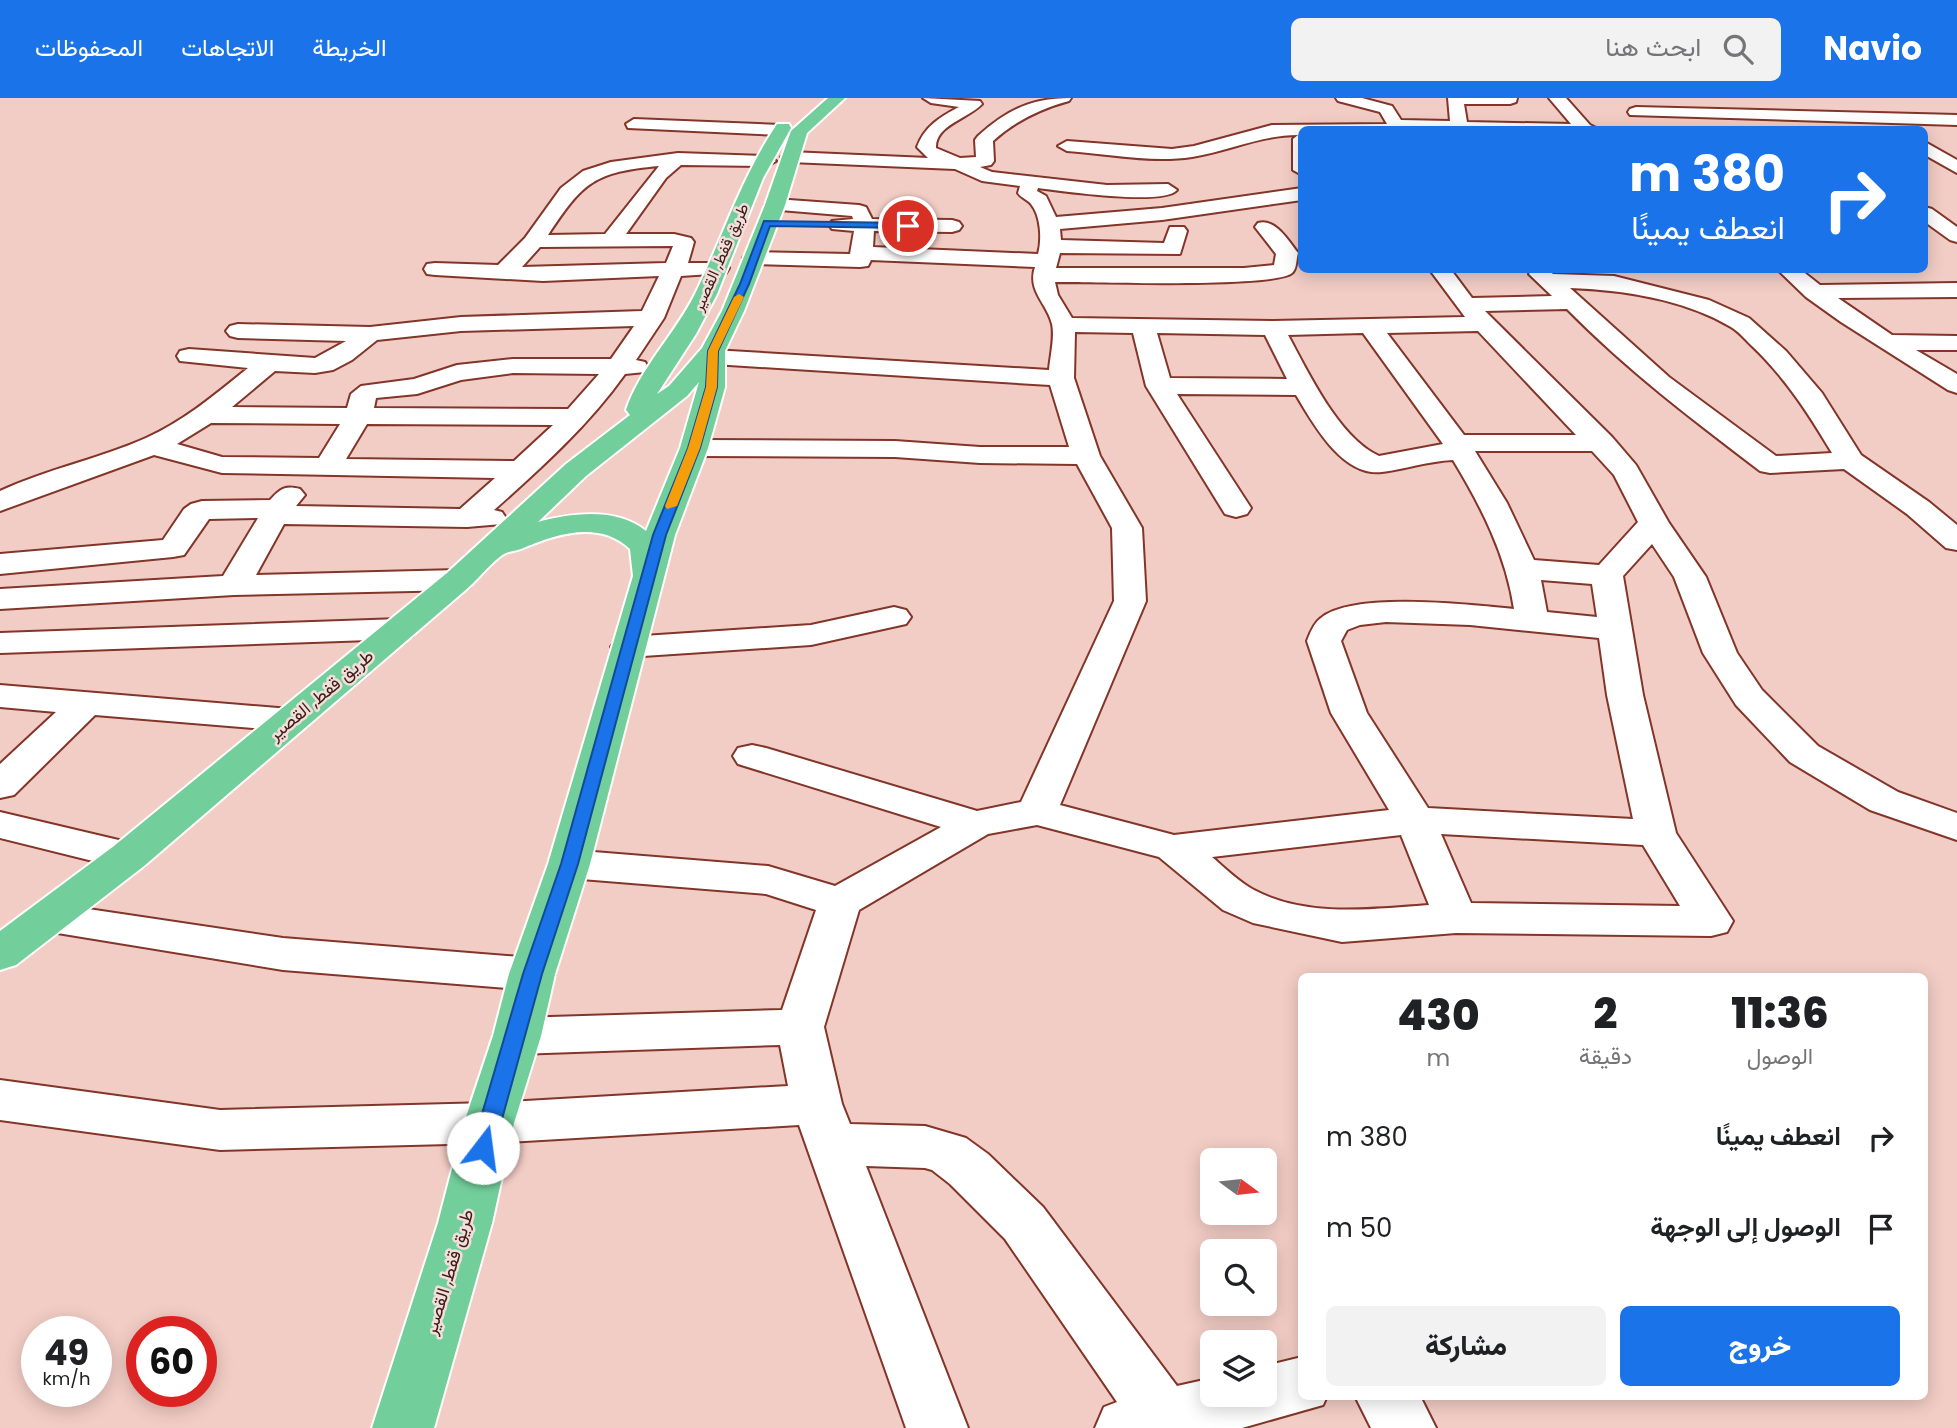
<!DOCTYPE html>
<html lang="ar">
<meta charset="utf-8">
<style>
body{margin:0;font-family:Poppins,Vazirmatn,sans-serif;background:#f2f2f2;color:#202124;direction:rtl;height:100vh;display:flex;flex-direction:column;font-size:26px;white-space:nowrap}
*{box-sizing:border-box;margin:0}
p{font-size:23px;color:#757577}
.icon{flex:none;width:38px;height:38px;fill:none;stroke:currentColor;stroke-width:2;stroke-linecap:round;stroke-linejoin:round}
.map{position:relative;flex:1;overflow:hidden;direction:ltr}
.sheet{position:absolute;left:1298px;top:875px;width:630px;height:427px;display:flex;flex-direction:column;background:#fff;border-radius:10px;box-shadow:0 4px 18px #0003;direction:rtl}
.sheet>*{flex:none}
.top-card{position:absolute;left:1298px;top:28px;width:630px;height:147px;border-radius:10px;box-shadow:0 4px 18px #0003;direction:rtl;background:#1a73e8;color:#fff;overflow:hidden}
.needle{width:46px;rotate:105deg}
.controls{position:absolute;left:1200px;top:1050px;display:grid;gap:14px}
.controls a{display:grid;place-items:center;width:77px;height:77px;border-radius:10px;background:#fff;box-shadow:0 4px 18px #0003;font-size:35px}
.speed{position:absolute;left:21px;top:1218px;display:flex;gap:14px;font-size:35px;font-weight:700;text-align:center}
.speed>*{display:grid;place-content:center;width:91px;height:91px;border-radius:50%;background:#fff;box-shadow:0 4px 18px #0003;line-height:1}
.speed small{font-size:18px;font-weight:400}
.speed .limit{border:10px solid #d22;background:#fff;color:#111}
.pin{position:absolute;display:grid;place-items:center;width:60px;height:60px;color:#fff;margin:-30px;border:4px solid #fff;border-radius:50%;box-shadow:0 2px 7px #0007}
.me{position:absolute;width:77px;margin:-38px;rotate:15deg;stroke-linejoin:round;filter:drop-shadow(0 0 5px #0008)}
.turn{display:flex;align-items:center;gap:24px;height:147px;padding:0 28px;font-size:32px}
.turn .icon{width:91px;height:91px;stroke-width:2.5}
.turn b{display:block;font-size:49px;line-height:60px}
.eta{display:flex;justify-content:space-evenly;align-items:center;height:119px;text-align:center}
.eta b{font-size:42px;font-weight:800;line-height:49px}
.button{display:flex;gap:14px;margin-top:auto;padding:14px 28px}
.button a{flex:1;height:80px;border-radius:10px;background:#1a73e8;color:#fff;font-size:28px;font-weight:800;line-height:80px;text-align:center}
.button a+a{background:#f2f2f2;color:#202124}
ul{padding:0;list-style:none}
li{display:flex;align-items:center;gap:21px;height:91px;padding:0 28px}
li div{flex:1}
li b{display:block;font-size:26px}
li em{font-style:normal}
header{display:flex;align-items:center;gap:42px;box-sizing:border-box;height:98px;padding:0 35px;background:#1a73e8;color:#fff}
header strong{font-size:33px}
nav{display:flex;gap:38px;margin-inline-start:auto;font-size:24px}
.search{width:490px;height:63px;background:#f2f2f2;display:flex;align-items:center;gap:18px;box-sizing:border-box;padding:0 24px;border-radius:10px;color:#757577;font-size:26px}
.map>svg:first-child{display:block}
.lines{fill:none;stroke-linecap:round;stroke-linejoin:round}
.minor-casing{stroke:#823528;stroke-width:4}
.major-casing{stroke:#fff;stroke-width:4}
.minor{fill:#fff;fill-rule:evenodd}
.major{fill:#72ce9b;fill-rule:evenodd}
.route{fill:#1a73e8;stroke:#114b97;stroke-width:2}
.slow{fill:#f59e0b}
.labels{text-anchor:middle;stroke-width:5;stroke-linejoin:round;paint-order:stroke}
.far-street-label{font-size:16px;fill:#3f1c16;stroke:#f2dfdb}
.street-label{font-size:18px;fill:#3f1c16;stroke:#f2dfdb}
</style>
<header>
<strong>Navio</strong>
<div class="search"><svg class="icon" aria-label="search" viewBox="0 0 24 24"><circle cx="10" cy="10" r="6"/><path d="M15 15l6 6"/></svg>ابحث هنا</div>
<nav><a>الخريطة</a><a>الاتجاهات</a><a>المحفوظات</a></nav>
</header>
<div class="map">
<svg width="1957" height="1330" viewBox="0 0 1957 1330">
<rect width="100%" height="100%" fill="#f2cdc5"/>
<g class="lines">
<!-- minor casing -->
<g class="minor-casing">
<g id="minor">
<path d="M923,0L980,3L982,6C968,21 935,27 936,50L960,60L976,59L975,42L978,38C1007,12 1031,0 1071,0L1069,3C1040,11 1015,23 993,43L994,63L991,67L980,69L992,74L1107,87L1168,86L1177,92C1164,108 1061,93 1038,90L1037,93L1046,98L1056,119L1162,110L1302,90V102L1162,122L1060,131L1061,142L1164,145L1170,129H1184L1187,133L1180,156L1060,155L1056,170H1244L1274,167L1276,156L1255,129L1258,125C1275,120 1288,142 1298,155C1296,161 1297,171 1292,175C1275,190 1089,184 1055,184L1058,197L1072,220L1273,223L1465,219L1430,172H1451L1472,200L1552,198L1529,176L1532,172H1548L1553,176L1614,178L1709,202L1749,220L1786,253L1822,295L1861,357L1929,404L1957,427V452L1946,450L1907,416L1844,371L1770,375L1760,373C1693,322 1626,271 1567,211L1485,213L1612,339L1636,367L1669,425L1706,479L1737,555L1762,592L1818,648L1898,694L1957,715V742L1870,712L1790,664L1736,607L1703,555L1674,479L1652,446L1623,478L1643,597L1676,735L1733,823L1727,834L1711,838L1456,835L1342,844L1253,825L1223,812L1159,759L1037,727L988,736L859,812L824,929L842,1006L850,1026L925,1028L966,1040L988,1056L1043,1109L1177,1288L1213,1280V1297H1265V1268L1302,1259V1298H1327L1323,1307L1242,1330H1095L1104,1309L1117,1304L1005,1141L950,1086L932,1072L925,1070L866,1068L968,1330H906L799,1027L489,1045L220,1052L0,1022V982L220,1012L489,1005L788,988L780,947L517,956L500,951L493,938L500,925L517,920L782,912L816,812L766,796L569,780L554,776L548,766L554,756L569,752L768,768L835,788L941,729L738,666L733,658L738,650L752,647L766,650L977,713L1021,704L1114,503L1112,430L1077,366L980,365L895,359L694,358L684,356L680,350L684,344L694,342L895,343L980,349H1069L1050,287L713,266L704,264L701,259L704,254L713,252L1049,272C1050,259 1055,239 1052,226C1047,205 1027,193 1035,169L871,162L868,168L860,169L754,166L747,164L743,160L747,156L754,154L850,156L854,133L832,131L829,127L832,123L853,121L852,118L768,111L765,107L775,101L859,107L866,109L872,121L952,122L959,124L962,128L959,132L952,134L874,133L873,149L1038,156C1042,142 1041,118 1031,106C1027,101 1021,100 1018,95L1020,88L982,83L955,71L790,64L781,59L790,54L928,60L917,49C925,28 940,19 959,9L931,5ZM1570,190C1623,192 1684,201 1731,229C1738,233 1745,241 1751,247C1785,279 1808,315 1832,355L1776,358L1669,279ZM1478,233L1576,337H1464L1387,235ZM1075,234L1133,235L1146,288L1225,416L1236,419L1247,416L1251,410L1177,296L1296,297C1313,325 1342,379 1382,374C1406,371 1428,363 1453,362C1481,408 1506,457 1514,511C1472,507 1353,493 1321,520C1314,525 1310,535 1307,543L1331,615L1389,712L1174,737L1060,707L1146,503L1142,430L1100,358L1074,280ZM1157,235L1265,237L1287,281L1170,280ZM1363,235L1443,346L1379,358C1339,340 1308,274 1288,237ZM1475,353H1592L1614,377L1638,424L1599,467L1534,462L1507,405ZM1541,482L1592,486L1597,519L1547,514ZM1386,524L1470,527L1599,540L1607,597L1633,721L1428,710L1367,615L1341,543L1347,532L1360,527ZM1441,736L1643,747L1680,808L1471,805ZM1401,737L1429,807C1373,811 1306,820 1254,792C1239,784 1225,770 1212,759Z"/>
<path d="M1336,0H1362L1392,8L1401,22L1450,23L1448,0H1517L1516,4L1510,6H1464L1467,24L1571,26L1549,0H1566L1590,27L1600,32H1302V77L1293,72V41L1298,37C1261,37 1229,53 1192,59C1152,65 1108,56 1067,53L1058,48L1067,43L1172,51L1194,48L1272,27L1387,26L1380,14L1338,3Z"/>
<path d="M1636,9L1957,17V27L1630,17L1628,14L1630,11Z"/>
<path d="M634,21L781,27L789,32L781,37L628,30L626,26Z"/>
<path d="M1925,44L1957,62V75L1925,57Z"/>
<path d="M678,55L767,58L776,63L767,68L681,67L666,80L626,136H674L691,140L694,144L688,165H726L729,170L726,175L681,178L664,220L636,262L645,264L648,269L645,274L625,276C588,328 541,370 494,412L502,414L506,420L502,426L467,429L284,426L256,477L458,472L469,475L474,482L469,489L458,492L234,497L0,511V491L223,478L258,420L209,421L184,457L173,459L0,476V456L163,442L184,411L191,406L202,403L270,402C280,391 285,387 300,391L305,397L296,408L460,411L495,380L222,375L154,357L0,413V393C47,371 99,361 146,340C184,323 216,296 248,270L180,263L177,258L180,253L189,251L315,260L346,243L238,240L230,238L226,233L230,228L238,226L370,229L461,219L642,213L659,178L543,183L435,177L427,176L424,171L427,166L435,165L498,167L525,140L561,90L583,73L611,64ZM659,68L605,136L548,137C583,84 594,74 659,68ZM673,148L666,165L522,169L540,149ZM634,228L611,261H513L457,267L414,281L361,288L351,296L347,310L232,309L275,273L315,275L333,272L352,262L377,242L461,233ZM513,275L599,276L568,311L374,310L376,300L417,296L461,282ZM211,325L340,326L319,360L222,359L177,346ZM367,326L553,327L514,363L346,361Z"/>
<path d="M1925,109L1932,111L1957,129V144L1950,142L1925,124Z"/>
<path d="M1778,172H1801L1820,187L1957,185V199L1838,200L1892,237L1957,238V252H1916L1957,276V295L1948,292L1841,224L1806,199Z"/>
<path d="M894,509L906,512L911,519L906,526L811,547L628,559L616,556L611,549L616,542L628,539L811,527Z"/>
<path d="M400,521L412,524L417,531L412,538L400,541L0,555V535Z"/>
<path d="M0,587L290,611L303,614L309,622L303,630L290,633L95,617L14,697L0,700V666L56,614L0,609Z"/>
<path d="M0,714L144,748L150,758L144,768L129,772L0,740Z"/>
<path d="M48,805L283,840L532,860L548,864L555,876L548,888L532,892L283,872L33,831L26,820L33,809Z"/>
<path d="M1355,1298H1420L1436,1330H1371Z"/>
</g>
</g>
<!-- major casing -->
<g class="major-casing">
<path id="major" d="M828,0H845L807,35L785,107L744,213L725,253V289L708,350L675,437L590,766L555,876L541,938L514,1025L492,1125L434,1330H372L438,1125L464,1025L493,938L509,876L548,766L633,478L630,451C599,422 556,436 521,451C516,453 510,453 506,455C496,459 478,481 469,489L144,768L16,867L0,872V833L114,748L447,475L566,366L630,317L626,312C640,270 675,236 695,196C723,139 741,80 777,26H789L791,30L763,80L717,196L696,236L657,296L669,288L702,250L722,213L765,107L791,33ZM699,284L680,350L646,433C616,409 572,415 538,424L586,378L687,298Z"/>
</g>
<!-- minor -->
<use href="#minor" class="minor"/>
<!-- major -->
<use href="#major" class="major"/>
</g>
<!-- route -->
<path class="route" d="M764,123L908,125L912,128L908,130L770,128L749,186L718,253L717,289L700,350L666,437L578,766L542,876L494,1050L491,1056L483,1059L476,1056L472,1050L523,876L561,766L653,437L688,350L706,289L708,253L740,186Z"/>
<!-- slow -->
<path class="slow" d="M739,196L744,199L718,253L717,289L700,350L677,408L667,411L665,408L688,350L706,289L708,253L734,199Z"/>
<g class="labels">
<!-- far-street labels -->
<g class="far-street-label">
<text transform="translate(720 159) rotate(-66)" y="6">طريق قفط, القصير</text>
</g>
<!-- street labels -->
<g class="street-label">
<text transform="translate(321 597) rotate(-40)" y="6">طريق قفط, القصير</text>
<text transform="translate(449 1174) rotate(-73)" y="6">طريق قفط, القصير</text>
</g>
</g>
</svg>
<div class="controls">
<a><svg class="needle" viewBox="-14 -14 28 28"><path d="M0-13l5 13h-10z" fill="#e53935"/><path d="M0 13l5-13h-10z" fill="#757577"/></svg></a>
<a><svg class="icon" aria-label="search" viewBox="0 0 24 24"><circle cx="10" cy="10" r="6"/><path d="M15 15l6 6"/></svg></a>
<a><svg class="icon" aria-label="layers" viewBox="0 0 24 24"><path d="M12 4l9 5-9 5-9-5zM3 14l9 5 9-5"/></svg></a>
</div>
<div class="speed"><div>49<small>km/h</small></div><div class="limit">60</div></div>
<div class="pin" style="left:908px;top:128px;background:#d93025"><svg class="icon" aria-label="arrive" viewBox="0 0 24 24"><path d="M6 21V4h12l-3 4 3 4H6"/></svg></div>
<svg class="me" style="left:483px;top:1050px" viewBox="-20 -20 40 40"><circle r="19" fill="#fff"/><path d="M0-13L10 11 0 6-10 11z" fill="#1a73e8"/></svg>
<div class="top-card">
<div class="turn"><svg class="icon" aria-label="right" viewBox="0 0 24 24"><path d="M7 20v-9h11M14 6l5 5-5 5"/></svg><div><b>380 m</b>انعطف يمينًا</div></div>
</div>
<section class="sheet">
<div class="eta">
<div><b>11:36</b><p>الوصول</p></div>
<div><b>2</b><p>دقيقة</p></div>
<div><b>430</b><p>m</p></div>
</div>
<ul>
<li><svg class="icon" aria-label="right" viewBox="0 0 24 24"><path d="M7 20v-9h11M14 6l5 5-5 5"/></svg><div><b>انعطف يمينًا</b></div><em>380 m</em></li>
<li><svg class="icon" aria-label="arrive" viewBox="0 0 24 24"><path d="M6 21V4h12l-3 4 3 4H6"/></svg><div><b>الوصول إلى الوجهة</b></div><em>50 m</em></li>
</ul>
<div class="button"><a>خروج</a><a>مشاركة</a></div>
</section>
</div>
